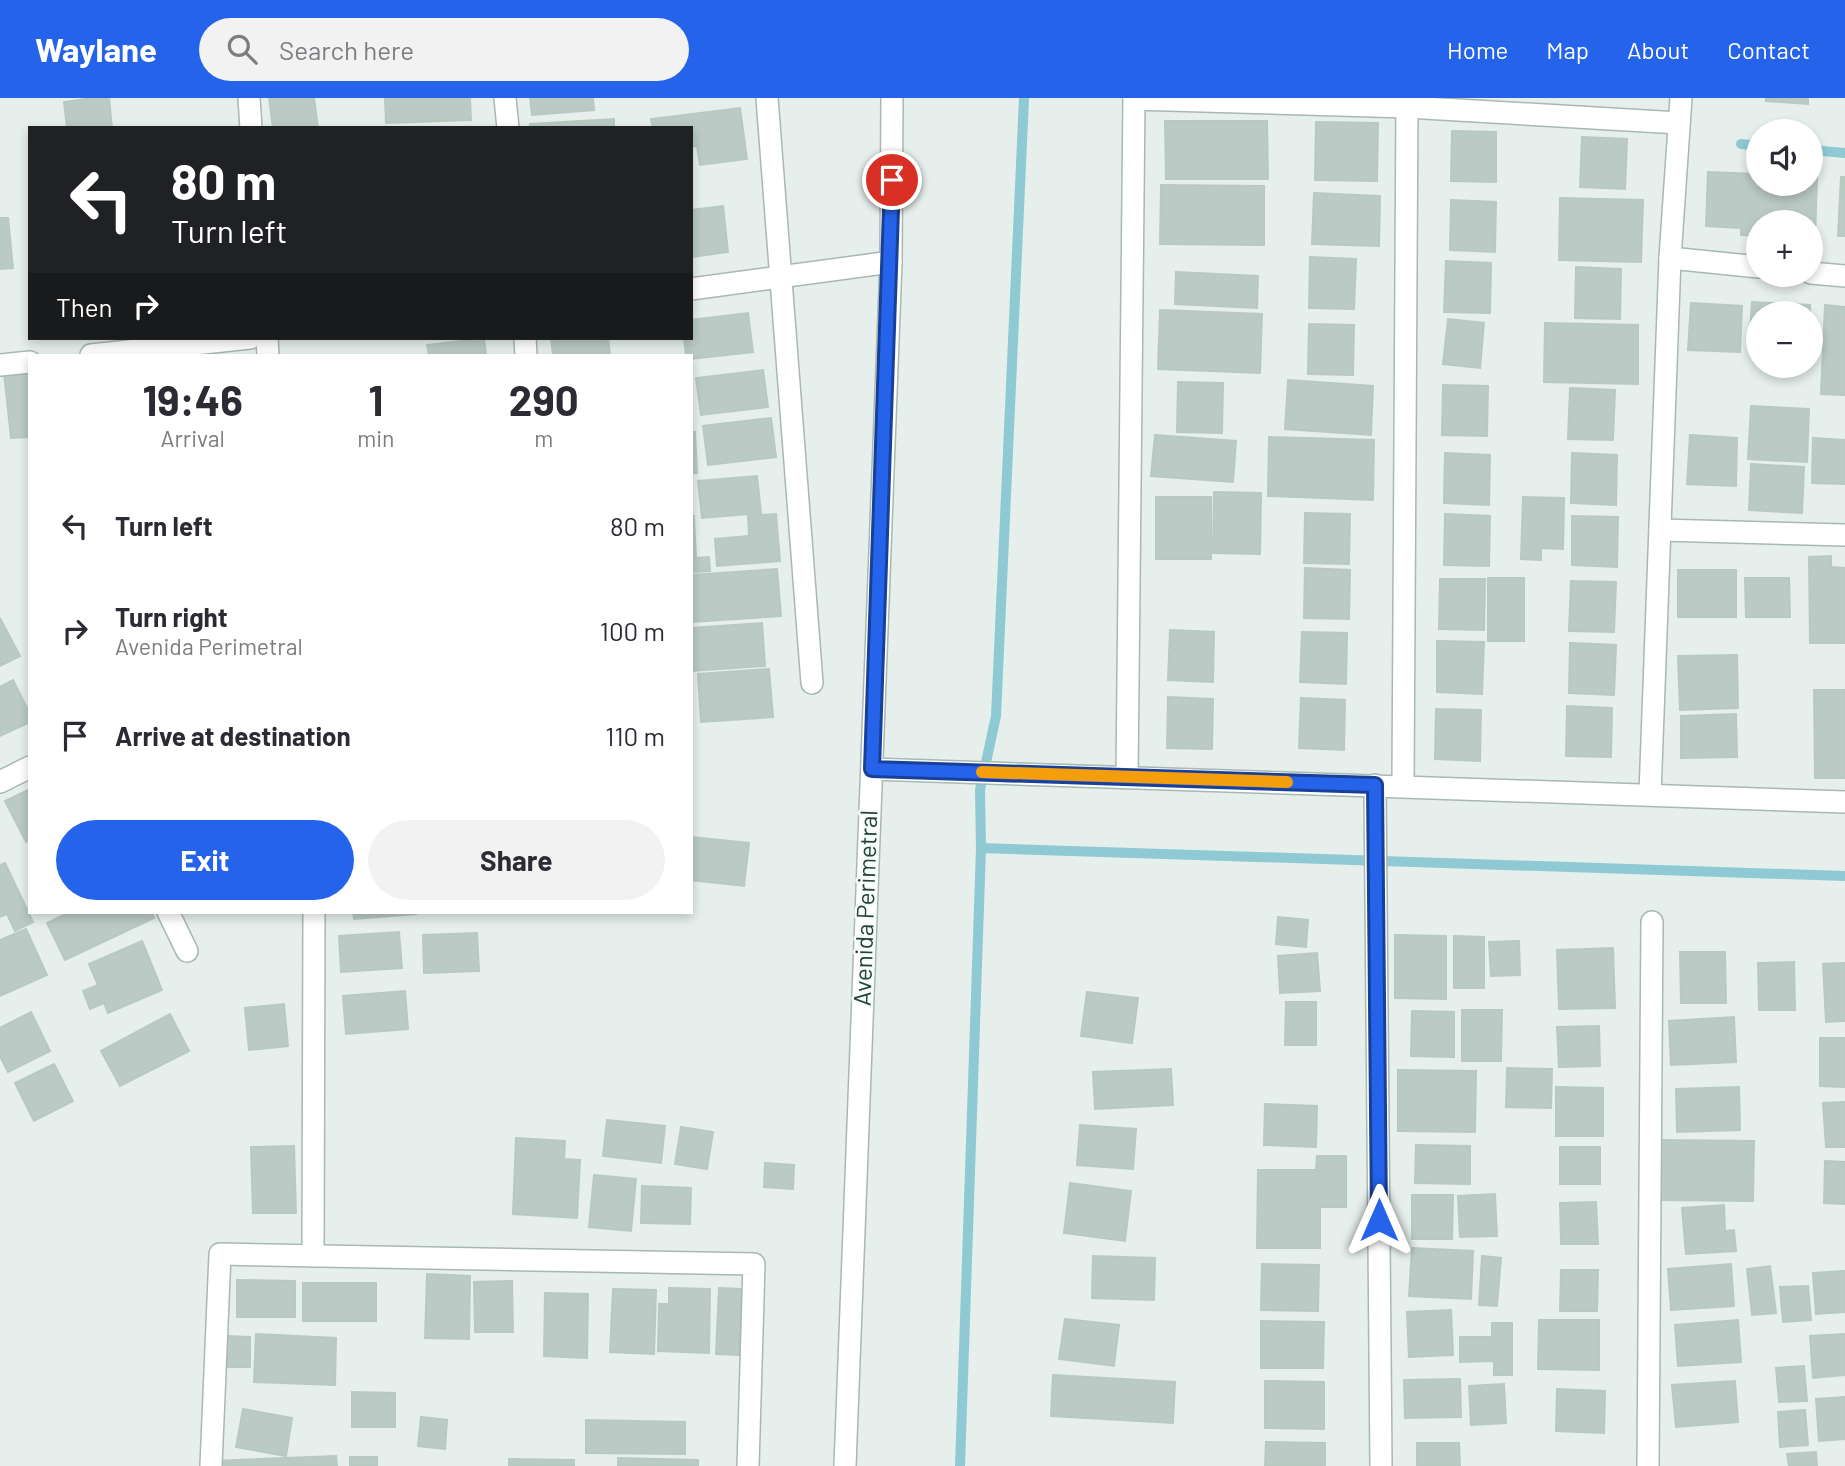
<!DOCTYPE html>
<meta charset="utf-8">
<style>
body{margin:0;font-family:Barlow,sans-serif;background:#f2f2f3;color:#2b2b33;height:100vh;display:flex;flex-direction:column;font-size:26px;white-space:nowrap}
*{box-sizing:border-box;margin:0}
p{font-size:23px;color:#7c7c81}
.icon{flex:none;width:38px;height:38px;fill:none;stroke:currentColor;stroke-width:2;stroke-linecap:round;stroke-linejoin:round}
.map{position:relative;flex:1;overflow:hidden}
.details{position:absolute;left:28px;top:256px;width:665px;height:560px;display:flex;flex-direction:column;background:#fff;border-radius:0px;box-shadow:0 4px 10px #0003}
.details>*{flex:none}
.top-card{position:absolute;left:28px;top:28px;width:665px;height:214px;border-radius:0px;box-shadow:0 4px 10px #0003;background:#202124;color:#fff;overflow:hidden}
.buttons{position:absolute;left:1746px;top:21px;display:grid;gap:14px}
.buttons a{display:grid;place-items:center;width:77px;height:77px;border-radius:50%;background:#fff;box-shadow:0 4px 10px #0003;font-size:35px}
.pin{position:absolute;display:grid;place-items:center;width:60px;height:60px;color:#fff;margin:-30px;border:4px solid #fff;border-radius:50%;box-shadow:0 2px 7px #0007}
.me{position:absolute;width:77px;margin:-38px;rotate:0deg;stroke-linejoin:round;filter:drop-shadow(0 0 5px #0008)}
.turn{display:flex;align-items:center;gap:24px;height:147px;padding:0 28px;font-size:32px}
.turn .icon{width:91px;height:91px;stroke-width:2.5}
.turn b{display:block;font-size:49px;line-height:60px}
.then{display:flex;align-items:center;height:66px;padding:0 28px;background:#0003;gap:14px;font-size:26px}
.eta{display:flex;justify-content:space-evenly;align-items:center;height:119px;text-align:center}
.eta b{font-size:42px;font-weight:700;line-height:49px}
.action{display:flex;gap:14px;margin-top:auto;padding:14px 28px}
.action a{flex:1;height:80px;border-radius:42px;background:#2563eb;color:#fff;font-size:28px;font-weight:700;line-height:80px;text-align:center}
.action a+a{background:#f2f2f3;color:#2b2b33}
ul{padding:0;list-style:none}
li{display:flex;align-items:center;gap:21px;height:105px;padding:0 28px}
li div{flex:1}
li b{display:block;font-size:26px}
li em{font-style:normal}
header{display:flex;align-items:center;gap:42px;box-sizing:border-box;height:98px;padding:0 35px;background:#2563eb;color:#fff}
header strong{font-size:33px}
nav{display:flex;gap:38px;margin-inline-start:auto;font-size:24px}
.search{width:490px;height:63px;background:#f2f2f3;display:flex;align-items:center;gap:18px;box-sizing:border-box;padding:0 24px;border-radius:38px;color:#7c7c81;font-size:26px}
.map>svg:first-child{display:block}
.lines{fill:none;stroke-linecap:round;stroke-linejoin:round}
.stream{stroke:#8ec9d4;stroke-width:10}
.building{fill:#bbcac4;stroke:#b8c9c2;stroke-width:2}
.minor-casing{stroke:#a8b8b2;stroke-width:24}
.minor{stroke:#fff;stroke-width:21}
.route-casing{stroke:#184099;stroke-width:18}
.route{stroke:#2563eb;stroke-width:12}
.slow{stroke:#f59e0b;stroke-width:12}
.labels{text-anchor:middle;stroke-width:5;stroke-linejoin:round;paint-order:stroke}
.street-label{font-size:24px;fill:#24423a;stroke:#f7fbf9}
</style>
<header>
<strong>Waylane</strong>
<div class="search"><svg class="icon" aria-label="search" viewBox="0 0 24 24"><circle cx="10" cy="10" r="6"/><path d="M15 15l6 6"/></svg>Search here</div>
<nav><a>Home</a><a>Map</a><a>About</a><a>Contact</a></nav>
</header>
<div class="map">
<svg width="1845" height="1368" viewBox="0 0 1845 1368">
<rect width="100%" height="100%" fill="#e6efeb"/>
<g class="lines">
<!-- stream -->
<g class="stream">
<path d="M1741,46L1759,48"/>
<path d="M1811,52L1845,55"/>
<path d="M981,750L1845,778"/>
<path d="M960,1368L981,750L980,692L996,618L1024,0"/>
</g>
</g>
<!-- building -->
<g class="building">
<path d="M93,0H109L112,30H67L64,4Z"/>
<path d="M269,0H314L318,30H273Z"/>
<path d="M385,0H470L471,22L386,25Z"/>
<path d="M530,0H593L594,12L532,17Z"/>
<path d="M1766,0H1808V6L1766,3Z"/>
<path d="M740,10L747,61L700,67L697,48L691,49V30H653L651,21Z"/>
<path d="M614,21V30H530V26Z"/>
<path d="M1165,23H1267L1268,81H1166Z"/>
<path d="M1316,24L1378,25L1377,83L1315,82Z"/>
<path d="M1452,33L1496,34V84L1451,83Z"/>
<path d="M1582,39L1627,41L1625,91L1580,89Z"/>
<path d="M1708,74L1759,76V86H1811V79L1817,80L1815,141H1811V124H1759V138L1741,137V130L1706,128Z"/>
<path d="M1841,79H1845V138H1838Z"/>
<path d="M1161,87L1264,88V147L1160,146Z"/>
<path d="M1314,95L1380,98L1379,148L1312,146Z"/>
<path d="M1560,100L1643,102L1641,164L1559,162Z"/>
<path d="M1451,102L1496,104L1495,154L1450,152Z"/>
<path d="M723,108L728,154L691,159V112Z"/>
<path d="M0,120H8L13,170L0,171Z"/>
<path d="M1310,159L1356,161L1354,211L1309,210Z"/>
<path d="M1446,163L1491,165L1490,215L1444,214Z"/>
<path d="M1576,169L1621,171L1620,221L1575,220Z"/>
<path d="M1176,174L1258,178L1257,210L1175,206Z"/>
<path d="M1752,204L1810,207V215H1759V253L1749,252Z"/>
<path d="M1691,205L1742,208L1740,254L1688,252Z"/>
<path d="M1825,207L1845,209V297L1821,296Z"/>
<path d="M1160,212L1262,216L1260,275L1158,271Z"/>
<path d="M748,215L753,254L691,261V257H686L684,240H691V222Z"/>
<path d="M1448,221L1484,225L1480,270L1443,266Z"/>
<path d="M1545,225L1638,227V286L1544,284Z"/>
<path d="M1309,226L1354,227L1353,277L1308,276Z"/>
<path d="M484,240L486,257H429L427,247Z"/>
<path d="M551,240H608L610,257H553Z"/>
<path d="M763,272L768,309L701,317L696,280Z"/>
<path d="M30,273V339L11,340L4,275Z"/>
<path d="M1288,282L1373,288L1371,337L1285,331Z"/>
<path d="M1178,284L1223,285L1222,335L1177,334Z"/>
<path d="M1443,287L1488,288L1487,338L1442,337Z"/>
<path d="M1570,290L1615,292L1613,342L1568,341Z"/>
<path d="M1751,308L1809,311L1807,364L1748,361Z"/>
<path d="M771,320L776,359L708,367L703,328Z"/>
<path d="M691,334H695L697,375H691Z"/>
<path d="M1155,337L1236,343L1233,384L1151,378Z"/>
<path d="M1690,337L1737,340L1736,388L1687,386Z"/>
<path d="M1269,339L1374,342L1373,402L1268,398Z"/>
<path d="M1813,340L1845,342V386L1812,385Z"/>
<path d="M1445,355L1490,357L1489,407L1444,405Z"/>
<path d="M1572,355L1617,357L1616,407L1571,405Z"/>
<path d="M1751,366L1804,369L1802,415L1749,412Z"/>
<path d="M757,378L761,415L702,420L698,383Z"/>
<path d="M1214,394L1261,395L1260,456L1213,455Z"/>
<rect x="1156" y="399" width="55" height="62"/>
<path d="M1523,399L1564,400L1563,451L1541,450V462L1521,461Z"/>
<path d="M1305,415L1350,416L1349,466L1304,465Z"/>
<path d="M776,416L780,463L717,468L715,441L749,438L748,418Z"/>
<path d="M1445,416L1490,418L1489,468L1444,467Z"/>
<path d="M691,418H694L696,460L709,459L710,473L691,474Z"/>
<path d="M1572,418L1618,419L1617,469L1572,467Z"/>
<path d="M1831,458V469L1845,470V545H1810L1809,459Z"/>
<path d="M1305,470L1350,472L1349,521L1304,520Z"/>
<path d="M777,471L781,518L691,524V477Z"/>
<rect x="1678" y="472" width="58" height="47"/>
<rect x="1488" y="480" width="36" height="63"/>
<path d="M1745,480H1789L1790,519H1746Z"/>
<path d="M1440,481H1485L1484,532L1439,531Z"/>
<path d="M1571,483L1616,484L1614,534L1569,533Z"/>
<path d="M0,520L20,558L0,568Z"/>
<path d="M762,525L765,568L691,573V530Z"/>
<path d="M1170,532L1214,534L1213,584L1168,582Z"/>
<path d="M1302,534L1347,535L1346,586L1300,584Z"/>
<path d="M1437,543L1484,544L1482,596L1437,594Z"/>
<path d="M1570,545L1616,547L1614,597L1569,595Z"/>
<path d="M1737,557L1738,610L1680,612L1678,558Z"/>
<path d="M769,571L773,619L701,624L698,576Z"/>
<path d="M13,582L30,616V624L0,638V589Z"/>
<path d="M1814,592H1845V680H1815Z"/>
<path d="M1168,599L1213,601L1212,651L1167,650Z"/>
<path d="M1301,600L1345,602L1344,652L1299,650Z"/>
<path d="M1567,608L1612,610L1611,659L1566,658Z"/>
<path d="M1436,611L1481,612L1480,663L1435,661Z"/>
<path d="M1736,616L1737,659L1681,660V618Z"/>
<path d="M30,691V742L26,744L5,703Z"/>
<path d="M691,739L749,745L744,788L691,782Z"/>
<path d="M5,765L33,824L15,833L7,816L0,819V767Z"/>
<path d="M70,814H152L154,820L65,862L47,825Z"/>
<path d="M353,814H416V816L354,821Z"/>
<path d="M1278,819L1308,822L1306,849L1276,846Z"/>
<path d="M26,831L47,877L0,898V842Z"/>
<path d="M399,834L402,870L341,874L339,838Z"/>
<path d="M477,835L479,873L424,875L423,837Z"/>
<path d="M1395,837L1446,838V901L1395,900Z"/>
<path d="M1454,838L1484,839V890H1454Z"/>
<path d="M142,843L162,892L108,915L104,905L90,911L83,893L98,887L89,866Z"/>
<path d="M1519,843L1520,877L1491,878L1489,844Z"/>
<path d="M1613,850L1615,910L1559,911L1557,852Z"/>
<path d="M1680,854H1725L1726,905H1681Z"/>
<path d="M1317,855L1320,893L1280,895L1278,858Z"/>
<path d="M1794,864L1795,912H1759L1758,865Z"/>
<path d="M1845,865V923L1826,924L1823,866Z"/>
<path d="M405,893L408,931L346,936L343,898Z"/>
<path d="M1087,894L1138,900L1132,945L1081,938Z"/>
<path d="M1286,904H1316V947H1285Z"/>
<path d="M284,906L288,948L249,952L245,910Z"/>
<path d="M1462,912H1502L1501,963H1462Z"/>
<path d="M1412,913L1454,914V959L1411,958Z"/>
<path d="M31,914L50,953L8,974L0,958V930Z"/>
<path d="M170,916L189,953L120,988L101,953Z"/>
<path d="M1734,919L1736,964L1671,967L1669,923Z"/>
<path d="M1599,928L1600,968L1559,969L1557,929Z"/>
<path d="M1820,940H1845V989L1820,988Z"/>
<path d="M54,966L73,1003L34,1023L15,985Z"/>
<path d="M1507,970L1552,971L1551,1010L1506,1009Z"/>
<path d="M1171,971L1173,1007L1095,1011L1093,974Z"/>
<path d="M1398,972L1476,973L1475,1034L1398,1033Z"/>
<path d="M1556,989L1603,990V1038H1556Z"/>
<path d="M1739,989L1740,1032L1677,1034L1676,991Z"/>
<path d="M1845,1004V1049H1826L1823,1005Z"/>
<path d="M1265,1006L1317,1008L1316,1049L1264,1047Z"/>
<path d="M607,1022L665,1028L661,1065L603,1058Z"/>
<path d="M1080,1027L1136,1031L1133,1071L1077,1067Z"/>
<path d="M681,1029L713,1034L707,1071L675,1066Z"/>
<path d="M516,1040L565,1043L564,1061L580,1062L577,1120L513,1116Z"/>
<path d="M1661,1042L1754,1043L1753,1103L1661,1102Z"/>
<path d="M1416,1047L1470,1048V1086L1415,1085Z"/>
<path d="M294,1048L296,1115H253L251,1049Z"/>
<rect x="1560" y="1049" width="40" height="37"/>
<path d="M1317,1058H1346V1109H1320V1150H1257L1258,1072H1316Z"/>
<path d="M1825,1063L1845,1064V1106L1824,1105Z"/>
<path d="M765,1065L794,1067L793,1091L764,1089Z"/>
<path d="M594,1077L636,1081L631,1133L589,1129Z"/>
<path d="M1070,1085L1131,1093L1125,1143L1064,1135Z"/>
<path d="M642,1088L691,1090L690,1126L641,1125Z"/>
<path d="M1495,1096L1497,1138L1460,1139L1458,1098Z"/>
<path d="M1412,1097H1453L1452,1141H1412Z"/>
<path d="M1596,1104L1598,1146H1561L1560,1105Z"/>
<path d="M1724,1107L1725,1133L1734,1132L1736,1153L1686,1156L1682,1110Z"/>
<path d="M1412,1150L1473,1153L1471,1201L1409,1198Z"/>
<path d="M1093,1158L1155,1160L1154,1202L1092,1200Z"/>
<path d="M1482,1158L1501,1160L1497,1208L1479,1207Z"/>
<path d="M1262,1166L1319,1167L1318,1213L1261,1212Z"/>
<path d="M1731,1166L1734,1208L1671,1212L1668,1171Z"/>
<path d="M1770,1168L1776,1215L1752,1217L1747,1171Z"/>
<path d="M1561,1172H1598L1597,1213H1560Z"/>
<path d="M1845,1173V1214L1816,1216L1813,1175Z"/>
<path d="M427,1176L470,1178L469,1241L425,1240Z"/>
<path d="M237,1182L295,1183V1219H237Z"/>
<path d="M512,1183L513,1234H475L474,1184Z"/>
<rect x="303" y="1185" width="73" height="38"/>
<path d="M1808,1188L1811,1222L1783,1224L1780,1189Z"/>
<path d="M669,1190L710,1191L709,1255L658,1253L659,1206H669Z"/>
<path d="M719,1190L741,1191L739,1257L716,1256Z"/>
<path d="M613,1191L656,1192L654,1256L610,1254Z"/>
<path d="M545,1195L588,1196L587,1260L544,1258Z"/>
<path d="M1451,1212L1453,1257L1409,1259L1407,1214Z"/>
<path d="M1065,1221L1119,1227L1114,1268L1059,1261Z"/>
<path d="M1539,1222H1599V1272L1538,1271Z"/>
<path d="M1738,1222L1741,1264L1678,1268L1675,1227Z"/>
<path d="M1261,1223L1324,1224L1323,1270H1261Z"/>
<path d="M1492,1225H1512V1277H1494V1263L1460,1264V1239H1492Z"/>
<path d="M256,1236L336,1240L335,1287L254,1284Z"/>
<path d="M1845,1236V1277L1813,1280L1810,1238Z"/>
<path d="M226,1238L250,1239V1269H226Z"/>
<path d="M1804,1268L1807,1303L1779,1304L1776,1270Z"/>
<path d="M1053,1277L1175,1284L1173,1325L1051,1318Z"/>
<path d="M1460,1281L1461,1319L1405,1320L1404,1282Z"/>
<path d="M1265,1283L1324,1284V1331L1265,1330Z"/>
<path d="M1735,1283L1738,1324L1676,1329L1672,1287Z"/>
<path d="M1504,1286L1506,1325L1471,1327L1469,1288Z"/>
<path d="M1557,1291L1605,1293L1604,1335L1556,1333Z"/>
<path d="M352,1294L395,1295V1329H352Z"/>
<path d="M1845,1299V1341L1819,1343L1816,1301Z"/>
<path d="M243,1311L292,1320L286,1358L236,1349Z"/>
<path d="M1805,1312L1808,1347L1780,1349L1778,1314Z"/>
<path d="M421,1319L447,1322L445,1351L418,1348Z"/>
<path d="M586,1322L685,1324V1356L586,1355Z"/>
<path d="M1266,1344L1325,1345V1368H1265Z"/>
<path d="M1417,1345H1459L1460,1368H1417Z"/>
<path d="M1816,1354L1817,1368H1789L1787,1356Z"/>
<path d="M336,1358L337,1368H214L213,1363Z"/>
<rect x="350" y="1359" width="27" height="9"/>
<path d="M618,1360L698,1362V1368H618Z"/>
<path d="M509,1361L574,1362V1368H509Z"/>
</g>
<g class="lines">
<!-- minor casing -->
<g class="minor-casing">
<g id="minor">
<path d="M249,0L251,30"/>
<path d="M505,0L508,30"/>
<path d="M767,0L812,585"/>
<path d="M1134,1L1407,9L1679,25"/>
<path d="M1670,160L1759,169"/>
<path d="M1811,175L1845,178"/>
<path d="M691,191L891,164"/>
<path d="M267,240L268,257"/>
<path d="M525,240L526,257"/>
<path d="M91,257L250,240"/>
<path d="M0,267L30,264"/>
<path d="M1660,432L1845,437"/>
<path d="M872,671L1845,704"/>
<path d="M1127,679L1134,0"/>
<path d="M0,684L30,669"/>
<path d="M1375,687L1381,1368"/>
<path d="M1403,688L1407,0"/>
<path d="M1650,696L1670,160L1681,0"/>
<path d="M168,814L187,853"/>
<path d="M313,1158L314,814"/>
<path d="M211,1368L220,1156L754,1166L748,1368"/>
<path d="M845,1368L891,164L892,0"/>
<path d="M1648,1368L1652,824"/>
</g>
</g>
<!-- minor -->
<use href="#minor" class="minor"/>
</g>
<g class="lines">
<!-- route casing -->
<g class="route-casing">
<path id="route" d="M892,82L872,671L1375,687L1379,1122"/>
</g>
<!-- route -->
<use href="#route" class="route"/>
<!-- slow -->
<path class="slow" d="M982,674L1287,684"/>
</g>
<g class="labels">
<!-- street labels -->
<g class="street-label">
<text transform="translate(866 810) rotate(-88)" y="8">Avenida Perimetral</text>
</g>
</g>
</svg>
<div class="buttons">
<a><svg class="icon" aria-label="sound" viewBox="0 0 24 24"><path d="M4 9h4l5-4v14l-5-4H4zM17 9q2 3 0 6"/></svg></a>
<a>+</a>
<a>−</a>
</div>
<div class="pin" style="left:892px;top:82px;background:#d93025"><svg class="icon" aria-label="arrive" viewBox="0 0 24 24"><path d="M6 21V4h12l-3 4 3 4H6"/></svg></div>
<svg class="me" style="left:1379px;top:1122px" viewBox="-20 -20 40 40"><path d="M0-17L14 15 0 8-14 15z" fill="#2563eb" stroke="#fff" stroke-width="4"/></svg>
<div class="top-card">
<div class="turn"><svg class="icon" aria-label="left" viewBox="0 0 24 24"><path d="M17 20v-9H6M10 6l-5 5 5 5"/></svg><div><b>80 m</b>Turn left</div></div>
<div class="then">Then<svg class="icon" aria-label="right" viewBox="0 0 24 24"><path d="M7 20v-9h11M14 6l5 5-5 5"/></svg></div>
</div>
<section class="details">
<div class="eta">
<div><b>19:46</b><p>Arrival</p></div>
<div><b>1</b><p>min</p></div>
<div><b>290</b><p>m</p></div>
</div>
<ul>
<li><svg class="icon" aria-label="left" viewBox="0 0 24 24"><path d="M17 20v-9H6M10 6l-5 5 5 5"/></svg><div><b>Turn left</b></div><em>80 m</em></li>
<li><svg class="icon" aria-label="right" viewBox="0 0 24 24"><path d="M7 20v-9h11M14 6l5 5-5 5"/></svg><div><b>Turn right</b><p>Avenida Perimetral</p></div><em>100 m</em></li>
<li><svg class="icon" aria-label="arrive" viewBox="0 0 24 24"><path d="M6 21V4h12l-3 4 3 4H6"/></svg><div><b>Arrive at destination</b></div><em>110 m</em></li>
</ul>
<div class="action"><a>Exit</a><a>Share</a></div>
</section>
</div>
